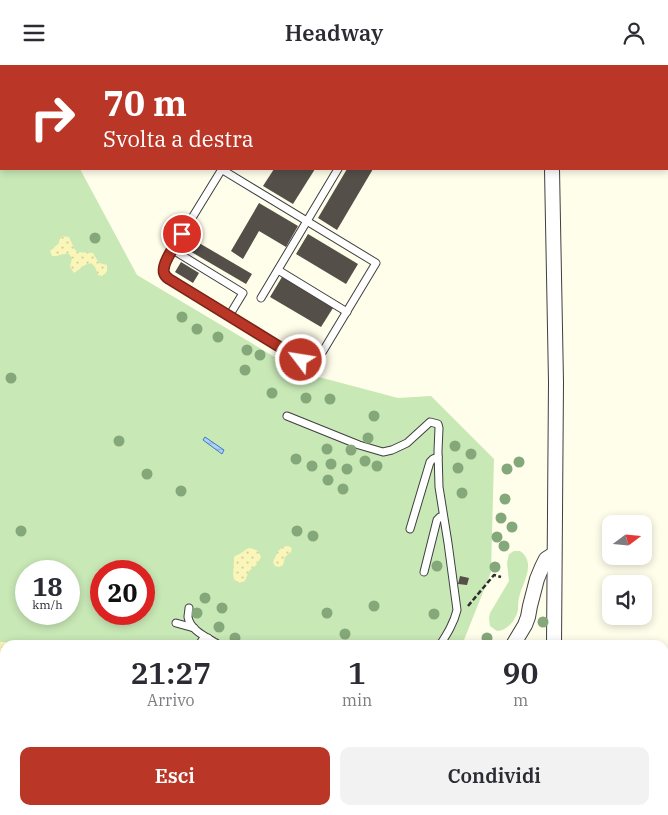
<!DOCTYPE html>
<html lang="it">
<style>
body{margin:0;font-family:"IBM Plex Serif",serif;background:#f2f2f3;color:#2b2b33;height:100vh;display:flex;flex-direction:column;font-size:19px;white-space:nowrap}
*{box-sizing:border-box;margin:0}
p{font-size:16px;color:#7c7c81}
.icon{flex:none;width:28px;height:28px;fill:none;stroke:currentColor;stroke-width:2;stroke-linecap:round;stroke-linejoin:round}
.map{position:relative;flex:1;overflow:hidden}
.panel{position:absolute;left:0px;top:575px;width:669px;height:175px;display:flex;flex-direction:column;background:#fff;border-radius:15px 15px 0 0;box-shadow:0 2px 8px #0003}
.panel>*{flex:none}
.top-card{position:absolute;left:0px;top:0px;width:669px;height:105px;box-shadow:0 2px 8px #0003;background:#ba3626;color:#fff;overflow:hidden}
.needle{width:32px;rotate:74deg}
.buttons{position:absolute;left:602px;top:450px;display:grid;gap:10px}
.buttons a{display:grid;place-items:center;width:50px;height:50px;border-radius:10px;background:#fff;box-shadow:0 2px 8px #0003;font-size:25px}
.speed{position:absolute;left:15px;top:495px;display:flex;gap:10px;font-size:25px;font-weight:700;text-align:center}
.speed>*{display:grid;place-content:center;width:65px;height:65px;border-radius:50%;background:#fff;box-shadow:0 2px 8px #0003;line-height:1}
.speed small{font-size:12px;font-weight:400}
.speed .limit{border:8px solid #d22;background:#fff;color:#111}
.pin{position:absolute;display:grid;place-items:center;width:42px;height:42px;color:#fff;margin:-21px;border:2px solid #fff;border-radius:50%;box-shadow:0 1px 5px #0007}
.me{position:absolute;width:55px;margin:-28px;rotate:301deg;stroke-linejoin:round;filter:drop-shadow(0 0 4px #0008)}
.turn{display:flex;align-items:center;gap:18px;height:105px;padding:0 20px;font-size:22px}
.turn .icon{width:65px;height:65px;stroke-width:2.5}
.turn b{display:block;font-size:35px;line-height:42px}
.eta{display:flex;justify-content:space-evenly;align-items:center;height:85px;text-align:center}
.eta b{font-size:30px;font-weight:600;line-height:35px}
.primary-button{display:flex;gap:10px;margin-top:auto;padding:10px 20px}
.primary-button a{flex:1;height:58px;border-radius:10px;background:#ba3626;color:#fff;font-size:20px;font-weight:600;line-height:58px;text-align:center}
.primary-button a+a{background:#f2f2f3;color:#2b2b33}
header{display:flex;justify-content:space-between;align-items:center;height:65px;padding:0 20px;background:#fff;font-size:22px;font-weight:600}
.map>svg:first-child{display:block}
.grass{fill:#c8e8b6;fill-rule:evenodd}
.sand{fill:url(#sand-dots)}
.water{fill:url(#water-rules);stroke:#387acb}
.building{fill:#544f48}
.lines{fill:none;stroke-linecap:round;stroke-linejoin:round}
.lane-casing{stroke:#3f3f3f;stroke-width:9}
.street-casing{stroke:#3f3f3f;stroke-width:16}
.path{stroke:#2e2e2e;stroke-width:2.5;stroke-dasharray:5 2.5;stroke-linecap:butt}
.lane{stroke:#fff;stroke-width:7}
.street{stroke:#fff;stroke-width:14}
.tree{fill:#85a87a}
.route-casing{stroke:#792319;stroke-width:12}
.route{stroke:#ba3626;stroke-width:9}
</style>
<header><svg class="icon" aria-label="menu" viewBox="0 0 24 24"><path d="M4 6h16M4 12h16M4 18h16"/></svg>Headway<svg class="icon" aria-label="person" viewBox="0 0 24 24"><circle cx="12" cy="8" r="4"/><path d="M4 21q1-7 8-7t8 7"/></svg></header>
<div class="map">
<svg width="668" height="750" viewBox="0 0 668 750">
<defs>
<pattern id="sand-dots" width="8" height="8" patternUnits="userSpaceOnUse" patternTransform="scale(1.25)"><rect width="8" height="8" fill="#faf5b8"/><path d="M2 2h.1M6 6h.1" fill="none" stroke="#d5d19d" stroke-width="1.8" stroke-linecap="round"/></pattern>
<pattern id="water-rules" width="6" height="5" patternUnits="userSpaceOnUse" patternTransform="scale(1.25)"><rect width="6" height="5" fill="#b0d1f5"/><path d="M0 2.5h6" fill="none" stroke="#96b2d1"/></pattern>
</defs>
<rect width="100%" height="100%" fill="#fffeeb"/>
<!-- grass -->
<g class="grass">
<path d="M0,0H87L88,1H1V104H80L137,210L300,307L398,333L431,331L494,394L491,507L462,580H5V745H394L391,750H349L335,747L332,750H0ZM26,506H69V549H26ZM101,506H144V549H101Z"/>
<path d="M514,486H520C536,497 524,516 520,529C518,535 518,540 518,545C516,555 507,566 497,566L490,561L489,553L490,548L509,516L507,498L509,489Z"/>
</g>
<!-- sand -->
<g class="sand">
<path d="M62,171L69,172L74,183L77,187L93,188L99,198L107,200V207L102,211L98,210L95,202L91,198L85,200L74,208L70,202L72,193L69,189C62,188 58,192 52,191L50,186L58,179L60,174Z"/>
<path d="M288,481L292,483L291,487L285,492L283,500L279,502L275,501L273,497L278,486L283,482Z"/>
<path d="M251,483L258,486L261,492L257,499L249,506L245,516L239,518L235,515L233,513L234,492C236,490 238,490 241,488C245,486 246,483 251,483Z"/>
<path d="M0,577H8L14,580H5V596H0Z"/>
</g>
<!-- water -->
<path class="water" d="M205,372L224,385L222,389L203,375Z"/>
<!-- building -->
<g class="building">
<path d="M274,104H315L293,139L263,121Z"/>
<path d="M347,104H373L337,165L318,153Z"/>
<path d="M259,138L298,161L286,182L259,166L243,194L231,186Z"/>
<path d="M308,169L358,199L346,219L296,189Z"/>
<path d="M194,175L252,209L246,219L188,185Z"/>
<path d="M181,197L199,208L193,218L175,207Z"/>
<path d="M282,212L333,243L321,262L270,232Z"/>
<path d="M460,511L469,513L467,520L458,519Z"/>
<path d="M300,745H311L304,750Z"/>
<path d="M522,745H536L534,750H520Z"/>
</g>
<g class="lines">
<!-- lane casing -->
<g class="lane-casing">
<g id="lane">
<path d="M381,0L383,1"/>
<path d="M283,1L284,0"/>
<path d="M221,104L376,198L323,286C317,294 311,297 301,295L169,215C163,209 163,204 165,197L222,104"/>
<path d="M173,185L243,228L229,251"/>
<path d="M278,205L347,247"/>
<path d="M261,233L338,104"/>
<path d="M287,351L359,380L383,387L392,385L407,378L430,357L438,359L439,363L438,386L439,422L448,478L457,545C454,558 447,569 440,580"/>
<path d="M410,464L430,397L433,394L438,392"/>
<path d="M424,507L437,455L440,452H443"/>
<path d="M189,543C189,545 188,550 188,552C190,566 209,573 219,580"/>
<path d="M176,558L194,563"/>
<path d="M199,580L203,574L208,573"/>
</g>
</g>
<!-- street casing -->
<g class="street-casing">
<g id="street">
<path d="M568,1V0"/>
<path d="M552,104L556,317L554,580"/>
<path d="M513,580L525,560L528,552L530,541L537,514L542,502L546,494L554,489"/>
<path d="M630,750L633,745"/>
</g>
</g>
<!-- path -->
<path class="path" d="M468,541L494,510L501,512"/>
<!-- lane -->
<use href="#lane" class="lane"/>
<!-- street -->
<use href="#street" class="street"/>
</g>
<!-- trees -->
<g class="tree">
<circle cx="95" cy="173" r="5.5"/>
<circle cx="182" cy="252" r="5.5"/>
<circle cx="197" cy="264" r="5.5"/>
<circle cx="218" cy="272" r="5.5"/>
<circle cx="247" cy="285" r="5.5"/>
<circle cx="260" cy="290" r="5.5"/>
<circle cx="245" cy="305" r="5.5"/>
<circle cx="11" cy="313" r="5.5"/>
<circle cx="272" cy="328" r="5.5"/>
<circle cx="306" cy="333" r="5.5"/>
<circle cx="330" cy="334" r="5.5"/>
<circle cx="374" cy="351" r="5.5"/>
<circle cx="368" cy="373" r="5.5"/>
<circle cx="119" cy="376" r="5.5"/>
<circle cx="455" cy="381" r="5.5"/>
<circle cx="327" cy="384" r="5.5"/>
<circle cx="351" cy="385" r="5.5"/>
<circle cx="471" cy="389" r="5.5"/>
<circle cx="296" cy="394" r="5.5"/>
<circle cx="365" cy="396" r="5.5"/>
<circle cx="519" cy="397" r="5.5"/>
<circle cx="331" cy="399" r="5.5"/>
<circle cx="312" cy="401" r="5.5"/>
<circle cx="377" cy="401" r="5.5"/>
<circle cx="458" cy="403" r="5.5"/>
<circle cx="347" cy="404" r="5.5"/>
<circle cx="507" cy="404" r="5.5"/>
<circle cx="147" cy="409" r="5.5"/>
<circle cx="328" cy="415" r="5.5"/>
<circle cx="343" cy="424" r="5.5"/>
<circle cx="181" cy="426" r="5.5"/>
<circle cx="462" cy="428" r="5.5"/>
<circle cx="505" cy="434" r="5.5"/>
<circle cx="501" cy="453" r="5.5"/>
<circle cx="512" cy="462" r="5.5"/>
<circle cx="21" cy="466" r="5.5"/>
<circle cx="297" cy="466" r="5.5"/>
<circle cx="313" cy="471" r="5.5"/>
<circle cx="497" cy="472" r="5.5"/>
<circle cx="504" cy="481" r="5.5"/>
<circle cx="437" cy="501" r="5.5"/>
<circle cx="495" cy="502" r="5.5"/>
<circle cx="205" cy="533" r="5.5"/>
<circle cx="374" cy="541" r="5.5"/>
<circle cx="222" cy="543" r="5.5"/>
<circle cx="197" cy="548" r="5.5"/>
<circle cx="327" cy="548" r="5.5"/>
<circle cx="434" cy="549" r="5.5"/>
<circle cx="543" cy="557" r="5.5"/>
<circle cx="219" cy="562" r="5.5"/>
<circle cx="345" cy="569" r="5.5"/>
<circle cx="235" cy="573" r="5.5"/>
<circle cx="487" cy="573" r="5.5"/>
</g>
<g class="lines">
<!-- route casing -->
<g class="route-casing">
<path id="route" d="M182,169C177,178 161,198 164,208C165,211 166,212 169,214L301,295"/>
</g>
<!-- route -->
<use href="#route" class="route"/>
</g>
</svg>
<div class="buttons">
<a><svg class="needle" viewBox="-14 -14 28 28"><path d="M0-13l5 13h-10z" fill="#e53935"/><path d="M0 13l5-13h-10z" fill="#7c7c81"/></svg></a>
<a><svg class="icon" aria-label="sound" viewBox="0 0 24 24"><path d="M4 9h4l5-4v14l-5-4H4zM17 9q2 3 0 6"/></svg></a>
</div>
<div class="speed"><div>18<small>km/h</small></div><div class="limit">20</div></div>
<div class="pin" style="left:182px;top:169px;background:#d93025"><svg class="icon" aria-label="arrive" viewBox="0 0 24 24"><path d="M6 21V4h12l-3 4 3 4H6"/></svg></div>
<svg class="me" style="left:301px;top:295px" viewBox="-20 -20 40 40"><circle r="17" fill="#ba3626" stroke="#fff" stroke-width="3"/><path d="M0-11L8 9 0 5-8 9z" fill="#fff"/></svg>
<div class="top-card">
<div class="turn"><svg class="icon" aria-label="right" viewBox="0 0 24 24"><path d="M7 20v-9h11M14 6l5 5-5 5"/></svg><div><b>70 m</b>Svolta a destra</div></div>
</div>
<section class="panel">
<div class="eta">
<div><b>21:27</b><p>Arrivo</p></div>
<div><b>1</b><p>min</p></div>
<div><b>90</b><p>m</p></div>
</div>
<div class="primary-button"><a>Esci</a><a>Condividi</a></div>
</section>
</div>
